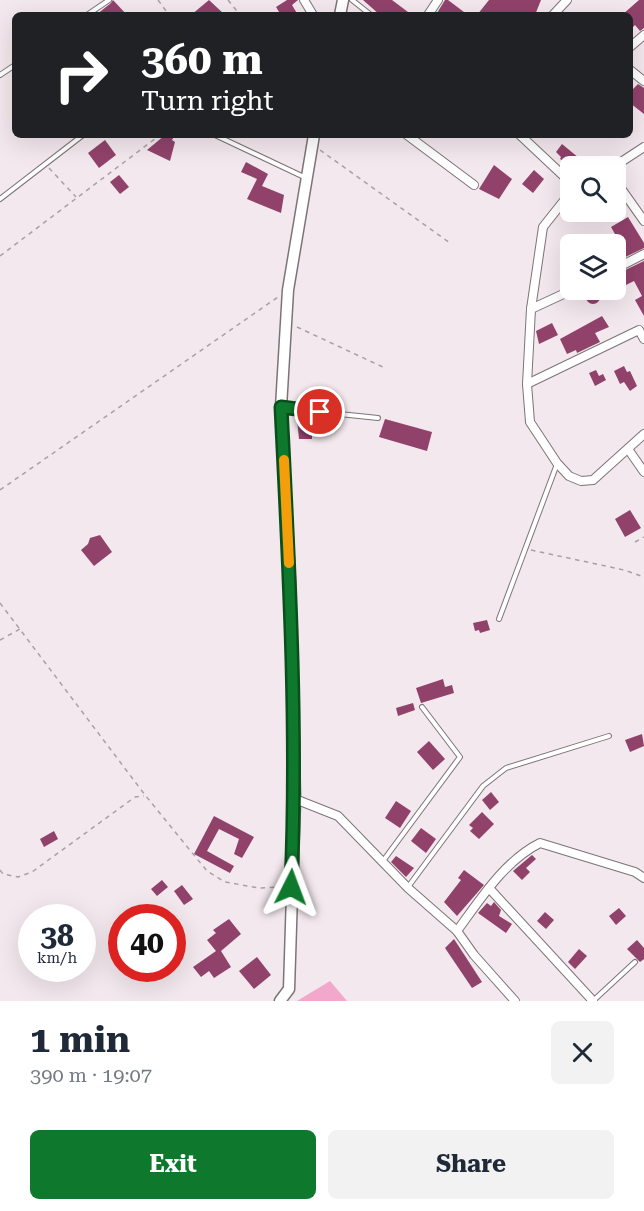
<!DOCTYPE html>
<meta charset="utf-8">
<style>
body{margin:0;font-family:"Roboto Serif",serif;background:#f2f2f3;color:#1f2937;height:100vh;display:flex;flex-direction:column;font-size:22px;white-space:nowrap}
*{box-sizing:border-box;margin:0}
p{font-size:20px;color:#747a83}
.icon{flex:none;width:33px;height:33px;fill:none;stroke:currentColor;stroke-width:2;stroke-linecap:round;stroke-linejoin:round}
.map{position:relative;height:1001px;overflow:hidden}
.panel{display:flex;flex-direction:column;background:#fff;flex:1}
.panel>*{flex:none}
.hud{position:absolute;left:12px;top:12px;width:621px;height:126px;border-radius:9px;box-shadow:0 6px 24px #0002;background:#202124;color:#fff;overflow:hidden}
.fabs{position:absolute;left:560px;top:156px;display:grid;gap:12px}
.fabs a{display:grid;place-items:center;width:66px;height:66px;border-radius:9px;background:#fff;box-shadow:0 6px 24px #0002;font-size:30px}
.speed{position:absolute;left:18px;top:904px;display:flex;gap:12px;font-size:30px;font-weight:700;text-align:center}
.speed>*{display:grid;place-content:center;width:78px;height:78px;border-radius:50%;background:#fff;box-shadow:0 6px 24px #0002;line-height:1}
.speed small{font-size:15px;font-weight:400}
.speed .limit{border:9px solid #d22;background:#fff;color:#111}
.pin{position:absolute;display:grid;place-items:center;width:51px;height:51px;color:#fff;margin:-26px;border:3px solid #fff;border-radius:50%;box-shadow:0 2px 6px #0007}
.me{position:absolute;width:66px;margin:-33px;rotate:3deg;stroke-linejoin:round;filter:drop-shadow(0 0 4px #0008)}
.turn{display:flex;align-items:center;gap:21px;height:126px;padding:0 30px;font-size:27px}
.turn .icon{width:78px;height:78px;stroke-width:2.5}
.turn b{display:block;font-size:42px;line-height:51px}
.round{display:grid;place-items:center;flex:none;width:63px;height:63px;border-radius:9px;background:#f2f2f3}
.summary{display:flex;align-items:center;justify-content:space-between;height:102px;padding:0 30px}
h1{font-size:36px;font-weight:700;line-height:45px}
.primary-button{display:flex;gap:12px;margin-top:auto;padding:12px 30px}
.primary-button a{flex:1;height:69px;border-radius:9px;background:#0e792d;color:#fff;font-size:24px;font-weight:700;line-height:69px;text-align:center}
.primary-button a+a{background:#f2f2f3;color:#1f2937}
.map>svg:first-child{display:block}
.green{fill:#f2a8cb}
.building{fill:#91426b}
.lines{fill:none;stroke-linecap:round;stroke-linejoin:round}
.lane-casing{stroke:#7d7477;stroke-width:6}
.street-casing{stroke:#7d7477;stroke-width:10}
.secondary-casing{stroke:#7d7477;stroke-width:13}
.path{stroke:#a9a0a4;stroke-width:1.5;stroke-dasharray:4.5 4.5;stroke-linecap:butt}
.lane{stroke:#fff;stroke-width:4}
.street{stroke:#fff;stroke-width:8}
.secondary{stroke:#fff;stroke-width:10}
.route-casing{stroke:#094f1d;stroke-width:15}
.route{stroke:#0e792d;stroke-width:10}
.slow{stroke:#f59e0b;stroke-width:10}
</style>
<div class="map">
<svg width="644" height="1001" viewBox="0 0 644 1001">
<rect width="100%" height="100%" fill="#f3e8ed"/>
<!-- green -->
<path class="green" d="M330,981L347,1001H297Z"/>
<!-- building -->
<g class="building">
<path d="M113,0L127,15H96L111,3Z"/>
<path d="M209,0L225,15H191Z"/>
<path d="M287,0H298L292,5L298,15H281L276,7Z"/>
<path d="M363,0H392L412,15H380Z"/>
<path d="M448,0L468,15L437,13L445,0Z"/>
<path d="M489,0H541L535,15H477Z"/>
<path d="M639,0H644V28L640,31L635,25L630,30V15H622Z"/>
<path d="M638,84L644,88V114L630,103V86L633,89Z"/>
<path d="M165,135H175L172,140L175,142L170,161L147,150Z"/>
<path d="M105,140L116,155L99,168L88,153Z"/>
<path d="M562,144L579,158L573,166L560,159L561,157L556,152Z"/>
<path d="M246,162L268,174L262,186L284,195L281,213L247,199L257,179L241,172Z"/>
<path d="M494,165L512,179L499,199L479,189Z"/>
<path d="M534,170L544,179L533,193L522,184Z"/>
<path d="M119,175L129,187L120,194L110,182Z"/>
<path d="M628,217L644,243V248L615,262V234L611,227Z"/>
<path d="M644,261V316L635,300L642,296L634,281L622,287L617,279L615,280V275Z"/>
<circle cx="593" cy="297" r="7"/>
<path d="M602,316L609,327L595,333L600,342L577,353L576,350L567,354L560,339Z"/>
<path d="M552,323L558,335L539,344L536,331Z"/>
<path d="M624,366L627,372L630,371L637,386L630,391L624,382L620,384L614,371Z"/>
<path d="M596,370L599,376L603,374L606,380L595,386L589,373Z"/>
<path d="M317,418V434H312V439H299L297,419Z"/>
<path d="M385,419L432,432L427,451L379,437Z"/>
<path d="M630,510L641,528L625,537L615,519Z"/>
<path d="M100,535L112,552L94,566L81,550L88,544L90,538Z"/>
<path d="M487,620L490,630L480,633L479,630L475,631L473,623Z"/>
<path d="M443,679L445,687L452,685L454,693L421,703L416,688Z"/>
<path d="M413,703L415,710L398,716L396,708Z"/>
<path d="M642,734L644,746L630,752L625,740Z"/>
<path d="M429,741L445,759L433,770L417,752Z"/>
<path d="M491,792L499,802L490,810L482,800Z"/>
<path d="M396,801L411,811L400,828L385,818Z"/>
<path d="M482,812L494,824L479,839L470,831L473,828L469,825Z"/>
<path d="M214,816L254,837L242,858L234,854L239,839L219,829L207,851L234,866L230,873L194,854Z"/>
<path d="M421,828L436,839L426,853L411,841Z"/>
<path d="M54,831L58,839L44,847L40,839Z"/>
<path d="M532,855L536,859L526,868L530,872L522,880L513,871Z"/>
<path d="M396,856L414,868L406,877L391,862Z"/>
<path d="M464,870L484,885L457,916L444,902L461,880L458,878Z"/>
<path d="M162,880L168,887L157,896L151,889Z"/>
<path d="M182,885L193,899L184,905L174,891Z"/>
<path d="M494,902L501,910L499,916L512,924L506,933L478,913L487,903L491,906Z"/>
<path d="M619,908L626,916L616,925L609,916Z"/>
<path d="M545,912L554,920L546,929L537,921Z"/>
<path d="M229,919L241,934L221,951L231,967L214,978L209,971L201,977L193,967L216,951L207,940L216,933L213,930Z"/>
<path d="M454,939L482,982L472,988L445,948Z"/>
<path d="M637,940L644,948V959L640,962L627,949Z"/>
<path d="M579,949L587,956L575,969L568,962Z"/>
<path d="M257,957L271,975L254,989L239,971Z"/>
</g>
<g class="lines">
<!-- lane casing -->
<g class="lane-casing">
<g id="lane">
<path d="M352,0L371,15"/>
<path d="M87,15L109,0"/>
<path d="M0,75L15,65"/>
<path d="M215,135L304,177"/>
<path d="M0,199L83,135"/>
<path d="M282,408L378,418"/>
<path d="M499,619L557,464"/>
<path d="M383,861L460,757L422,707"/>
<path d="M408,887L483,786L506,768L609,736"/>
<path d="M594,1000L635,962"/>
</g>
</g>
<!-- street casing -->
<g class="street-casing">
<g id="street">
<path d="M304,0L313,15"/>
<path d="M428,15L438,0"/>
<path d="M553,15L567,0"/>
<path d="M630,47L644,35"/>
<path d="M630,70L644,81"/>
<path d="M407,135L474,185"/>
<path d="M520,135L570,182"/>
<path d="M615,166L644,147"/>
<path d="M615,180L644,221"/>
<path d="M570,193L543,227L531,309L527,384L530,422L557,463L569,476L581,481L593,480L644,434"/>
<path d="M615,269L644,254"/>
<path d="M531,309L572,290"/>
<path d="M527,384L639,330L644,339"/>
<path d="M628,449L644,472"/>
<path d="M295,799L338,816L408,888L457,931L474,955L515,1001"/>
<path d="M489,888L593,1001"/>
<path d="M457,931C480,900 504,861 540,843L635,872L644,878"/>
</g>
</g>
<!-- secondary casing -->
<g class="secondary-casing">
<g id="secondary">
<path d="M340,15L343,0"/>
<path d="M280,1001L289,989L295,799L290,584L281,407L288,290L314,135"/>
</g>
</g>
<!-- path -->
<g class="path">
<path d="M158,0L169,15"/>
<path d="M228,0L240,15"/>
<path d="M320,150L450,243"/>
<path d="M49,168L76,197"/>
<path d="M0,256L160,135"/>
<path d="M297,327L385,368"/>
<path d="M0,490L278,297"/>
<path d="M635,542L644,537"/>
<path d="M531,550L624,570L644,577"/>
<path d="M0,603L145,795L207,871L225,882L259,888L281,887"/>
<path d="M0,640L20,629"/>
<path d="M0,870L3,874L18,877L32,872L135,797L144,796"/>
</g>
<!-- lane -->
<use href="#lane" class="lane"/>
<!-- street -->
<use href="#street" class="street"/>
<!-- secondary -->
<use href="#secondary" class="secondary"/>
</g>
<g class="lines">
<!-- route casing -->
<g class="route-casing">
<path id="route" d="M291,887C298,727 289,567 281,407L320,412"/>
</g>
<!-- route -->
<use href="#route" class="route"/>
<!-- slow -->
<path class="slow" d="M284,460L289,563"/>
</g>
</svg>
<div class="fabs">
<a><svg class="icon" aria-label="search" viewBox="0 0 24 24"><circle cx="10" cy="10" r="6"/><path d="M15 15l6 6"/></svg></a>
<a><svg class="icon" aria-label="layers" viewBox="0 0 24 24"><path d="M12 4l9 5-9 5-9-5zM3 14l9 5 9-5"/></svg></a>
</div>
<div class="speed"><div>38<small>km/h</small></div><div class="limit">40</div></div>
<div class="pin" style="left:320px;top:412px;background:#d93025"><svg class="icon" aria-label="arrive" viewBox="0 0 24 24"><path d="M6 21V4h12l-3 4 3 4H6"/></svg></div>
<svg class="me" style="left:291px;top:887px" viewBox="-20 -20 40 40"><path d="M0-17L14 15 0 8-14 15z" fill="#0e792d" stroke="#fff" stroke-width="4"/></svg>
<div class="hud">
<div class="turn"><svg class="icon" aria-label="right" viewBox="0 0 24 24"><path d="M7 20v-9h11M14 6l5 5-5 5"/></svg><div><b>360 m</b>Turn right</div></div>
</div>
</div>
<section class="panel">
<div class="summary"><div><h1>1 min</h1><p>390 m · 19:07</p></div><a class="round"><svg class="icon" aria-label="close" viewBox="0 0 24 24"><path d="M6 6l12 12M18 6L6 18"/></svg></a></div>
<div class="primary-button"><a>Exit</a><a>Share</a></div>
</section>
